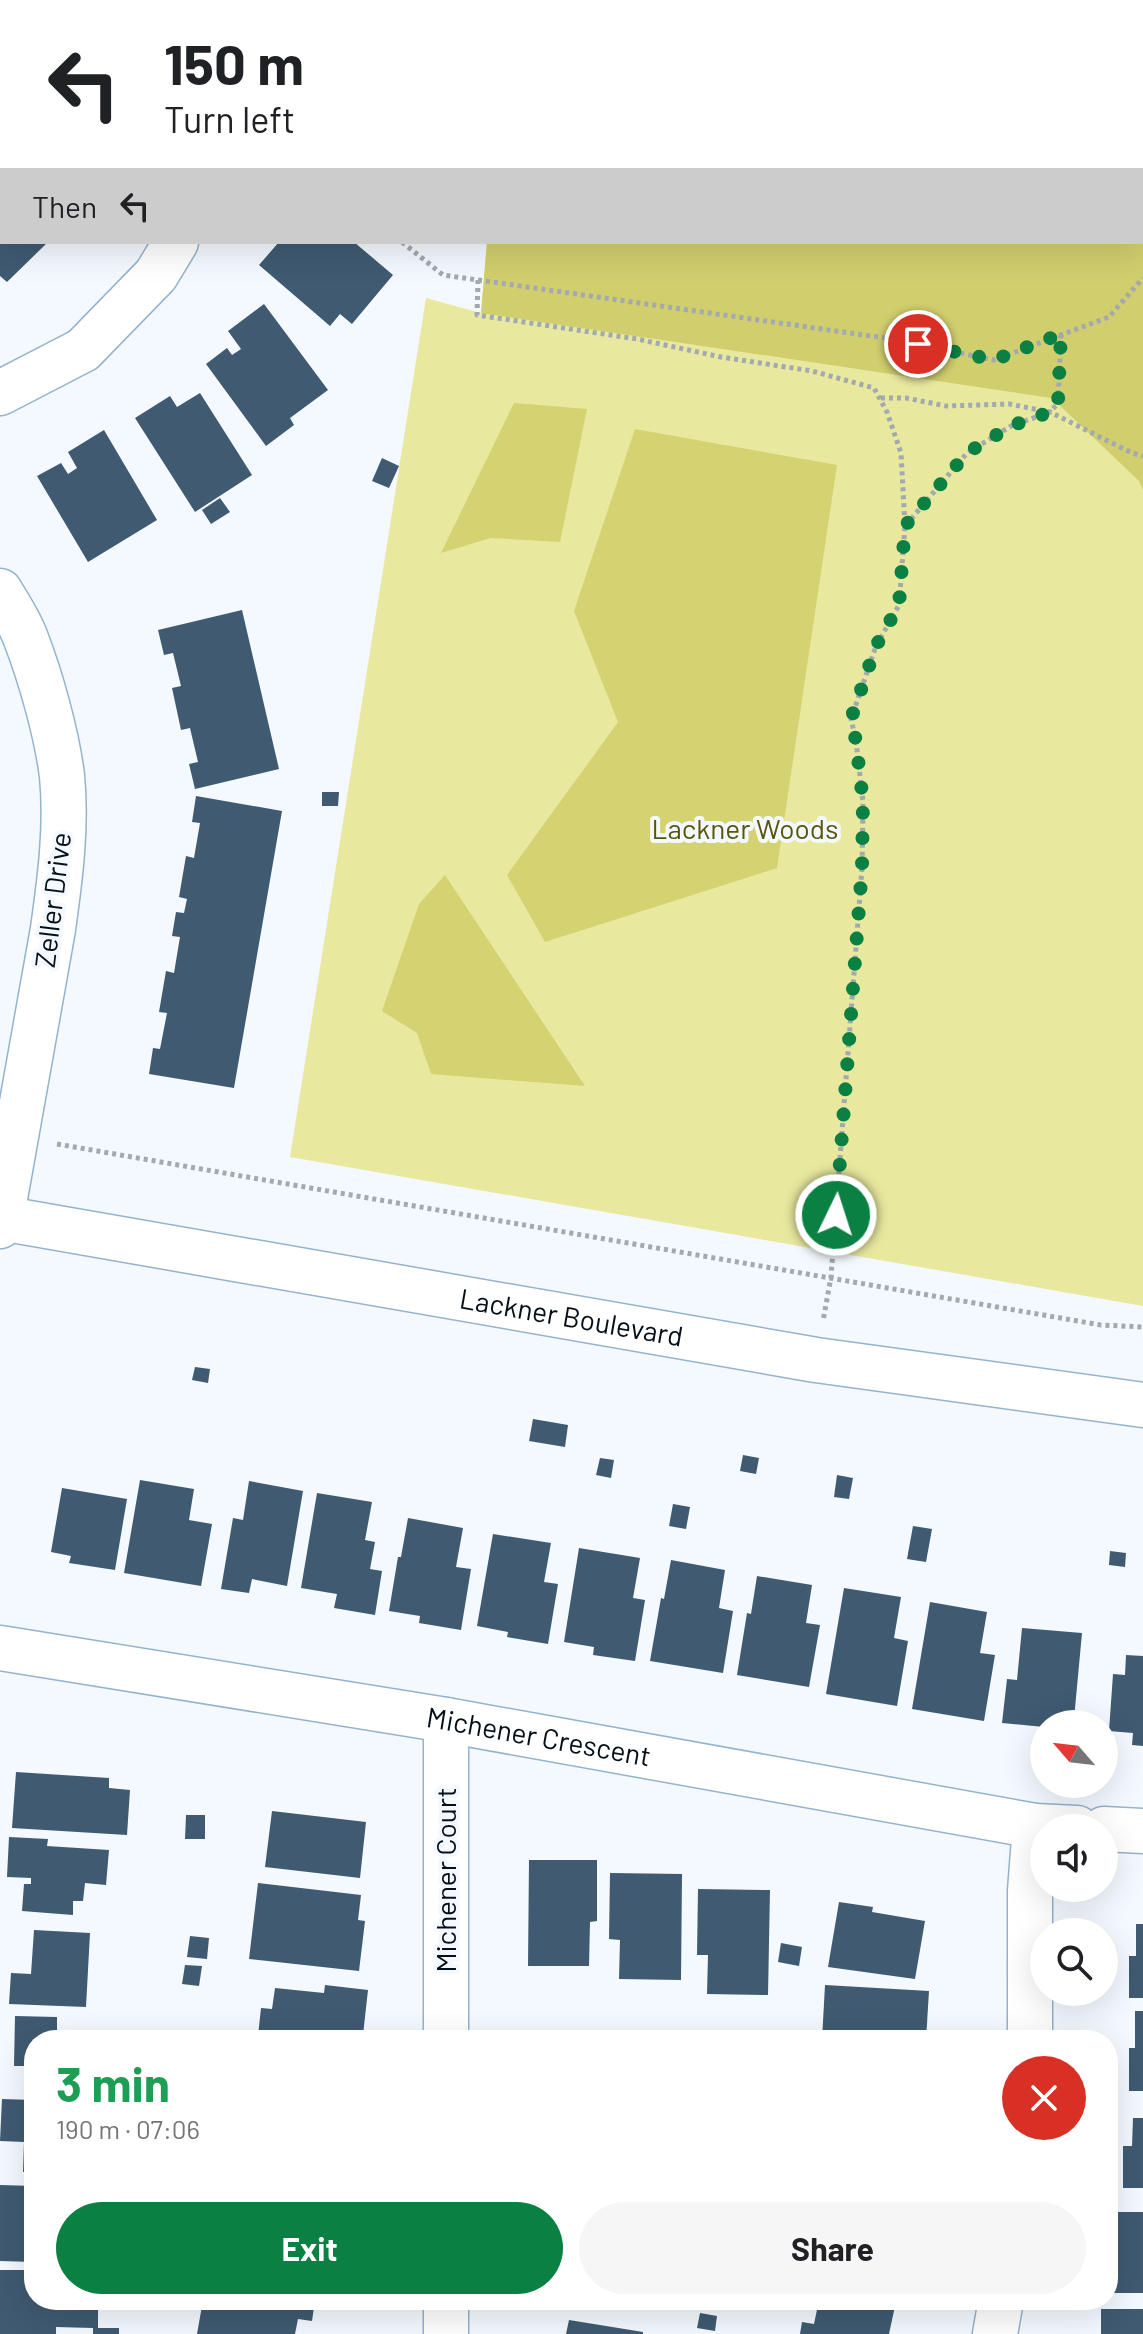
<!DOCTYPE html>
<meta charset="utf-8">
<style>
body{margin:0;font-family:Barlow,sans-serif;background:#f6f6f6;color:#202124;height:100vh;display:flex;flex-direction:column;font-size:30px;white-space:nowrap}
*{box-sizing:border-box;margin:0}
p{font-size:26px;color:#757577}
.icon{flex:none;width:44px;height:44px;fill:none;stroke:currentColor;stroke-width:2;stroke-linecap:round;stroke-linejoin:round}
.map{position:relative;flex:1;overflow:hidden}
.drawer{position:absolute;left:24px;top:2030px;width:1094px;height:280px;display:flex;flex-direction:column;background:#fff;border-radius:32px;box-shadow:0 8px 32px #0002}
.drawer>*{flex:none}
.guide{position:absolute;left:0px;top:0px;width:1144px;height:244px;box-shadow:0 8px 32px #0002;background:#fff;color:#202124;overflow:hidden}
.needle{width:52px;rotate:298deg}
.fabs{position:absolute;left:1030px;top:1710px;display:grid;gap:16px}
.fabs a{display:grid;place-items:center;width:88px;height:88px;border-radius:50%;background:#fff;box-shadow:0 8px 32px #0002;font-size:40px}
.pin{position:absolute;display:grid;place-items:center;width:68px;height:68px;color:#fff;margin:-34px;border:4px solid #fff;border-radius:50%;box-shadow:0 2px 8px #0007}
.me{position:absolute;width:88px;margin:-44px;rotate:4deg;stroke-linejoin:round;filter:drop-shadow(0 0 6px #0008)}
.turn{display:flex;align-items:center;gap:28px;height:168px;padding:0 32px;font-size:36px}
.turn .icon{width:104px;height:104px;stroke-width:2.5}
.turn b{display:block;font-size:56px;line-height:68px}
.then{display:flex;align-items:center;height:76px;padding:0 32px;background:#0003;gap:16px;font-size:30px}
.round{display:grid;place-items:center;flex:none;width:84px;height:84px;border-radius:42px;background:#f6f6f6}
.summary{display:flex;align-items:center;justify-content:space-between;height:136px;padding:0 32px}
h1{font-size:48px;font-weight:700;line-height:60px;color:#1e9e55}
.button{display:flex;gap:16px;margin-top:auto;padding:16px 32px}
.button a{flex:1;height:92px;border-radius:48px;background:#0b8043;color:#fff;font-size:32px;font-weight:700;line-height:92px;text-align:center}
.button a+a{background:#f6f6f6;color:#202124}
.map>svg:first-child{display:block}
.green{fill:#e9e89f}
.forest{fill:#d1ce6e}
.water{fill:#d5d272}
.building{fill:#3f5a71}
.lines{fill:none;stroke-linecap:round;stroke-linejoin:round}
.street-casing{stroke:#95b3cd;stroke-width:47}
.secondary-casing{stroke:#95b3cd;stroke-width:47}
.path{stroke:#a2a9af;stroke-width:5;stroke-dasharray:4 4;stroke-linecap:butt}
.street{stroke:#fff;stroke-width:44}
.secondary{stroke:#fff;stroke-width:44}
.route{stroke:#0b8043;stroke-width:14;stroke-dasharray:0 25.2}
.labels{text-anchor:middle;stroke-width:8;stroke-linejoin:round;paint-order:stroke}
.park-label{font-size:28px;fill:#59560c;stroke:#f3f9fe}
.street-label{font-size:28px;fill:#050f17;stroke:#f3f9fe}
</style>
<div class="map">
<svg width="1143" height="2334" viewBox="0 0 1143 2334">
<rect width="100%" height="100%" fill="#f3f9fe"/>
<!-- green -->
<path class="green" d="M506,0H1143V1306L290,1157L426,298L481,313L487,242H1142V2H506Z"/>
<!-- forest -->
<path class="forest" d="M506,0H1143V490L1139,481L1052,398L481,313L487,242H1142V2Z"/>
<!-- water -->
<g class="water">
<path d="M514,403L587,409L560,542L491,538L441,553Z"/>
<path d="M635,429L837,465L777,868L545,942L507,875L618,722L574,611Z"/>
<path d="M445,875L585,1086L431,1074L417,1033L382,1011L419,904Z"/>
</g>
<!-- building -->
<g class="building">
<path d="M0,242H48L7,282L0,276Z"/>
<path d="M279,242H354L393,275L352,324L340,314L330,326L259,265Z"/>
<path d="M264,304L328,390L290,418L294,425L266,446L206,364L227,348L232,355L241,349L228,331Z"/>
<path d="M200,393L252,475L195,512L135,418L170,396L177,407Z"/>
<path d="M104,430L157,520L88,562L37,476L61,463L68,474L77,468L68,452Z"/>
<path d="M382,458L399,466L389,488L372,481Z"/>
<path d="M220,498L230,512L211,524L202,510Z"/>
<path d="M242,610L279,769L195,789L189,764L198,762L190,728L181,730L172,688L181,686L173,653L164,655L158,630Z"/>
<path d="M322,792H339L338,806H322Z"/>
<path d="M196,796L282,811L234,1088L149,1074L153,1048L160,1049L167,1013L159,1012L166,971L174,973L180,937L172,936L176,912L184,913L187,899L179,897L186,856L194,858L200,823L192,822Z"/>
<path d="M195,1367L210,1369L208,1383L192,1380Z"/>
<path d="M533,1419L568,1425L565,1447L529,1441Z"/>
<path d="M743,1455L759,1458L756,1474L740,1471Z"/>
<path d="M600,1458L614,1460L611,1478L596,1475Z"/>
<path d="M837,1475L853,1478L849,1499L834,1497Z"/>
<path d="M140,1480L194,1489L189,1520L212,1524L201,1586L124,1573Z"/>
<path d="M249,1481L303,1491L287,1586L252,1579L249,1593L221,1589L233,1518L243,1520Z"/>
<path d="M62,1488L127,1499L115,1570L69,1563L71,1556L51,1552Z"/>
<path d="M317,1493L372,1502L365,1540L375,1542L370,1569L382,1571L375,1615L334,1608L337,1594L301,1588Z"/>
<path d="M673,1504L690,1507L686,1529L669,1526Z"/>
<path d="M408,1518L463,1528L456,1567L471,1569L461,1630L419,1623L420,1616L389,1611L398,1557H401Z"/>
<path d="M913,1526L932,1529L926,1562L907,1559Z"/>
<path d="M493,1534L551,1543L544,1582L558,1584L548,1644L507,1637L508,1632L477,1626Z"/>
<path d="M579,1548L640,1558L633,1598L645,1600L635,1661L593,1655L594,1647L564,1642Z"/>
<path d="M1110,1551L1126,1553L1125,1567L1109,1565Z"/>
<path d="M671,1560L725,1570L719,1608L733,1611L723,1673L650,1661L661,1598L664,1599Z"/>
<path d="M757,1576L812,1585L806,1623L820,1625L809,1687L737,1675L747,1613L751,1614Z"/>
<path d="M844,1588L901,1597L894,1638L908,1641L897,1706L826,1694Z"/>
<path d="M930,1602L987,1612L980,1653L995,1655L984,1721L912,1709Z"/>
<path d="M1022,1628L1082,1633L1074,1719L1052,1717V1724H1044V1727L1002,1723L1007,1679L1017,1680Z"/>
<path d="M1126,1655L1143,1656V1746L1132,1745L1133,1733L1109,1731L1113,1674L1125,1675Z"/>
<path d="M16,1772L109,1778V1788L130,1790L127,1835L12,1828Z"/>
<path d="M272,1811L366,1822L360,1878L265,1867Z"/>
<path d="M186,1815H205V1839H185Z"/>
<path d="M9,1837L48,1839L47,1846L109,1850L106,1885L85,1883L83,1901H73V1915L22,1911L24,1884H31V1878L7,1877Z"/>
<path d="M529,1860H597V1921L590,1922L589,1966H528Z"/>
<path d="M610,1873L682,1874L681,1980L619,1979L620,1940L609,1939Z"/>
<path d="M258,1883L361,1895L358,1920L365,1921L359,1971L249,1959Z"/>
<path d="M698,1889L770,1890L768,1995L707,1994L708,1955H697Z"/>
<path d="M839,1902L873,1907L872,1912L925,1921L915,1979L828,1967Z"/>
<path d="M1136,1924H1143V1998H1129V1956H1136Z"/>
<path d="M34,1930L90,1933L86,2007L9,2004L11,1973L31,1974Z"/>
<path d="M190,1936L209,1938L207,1959L187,1957Z"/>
<path d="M781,1943L802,1947L799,1966L778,1962Z"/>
<path d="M185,1965L202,1966L199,1986L182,1984Z"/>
<path d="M325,1985L368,1990L363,2035L336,2032L335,2040H268L269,2037L258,2036L261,2008L272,2009L275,1988L324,1993Z"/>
<path d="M825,1985L929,1991L926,2040H822Z"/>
<path d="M1135,2011H1143V2091H1129V2048H1135Z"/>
<path d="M15,2016L57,2017V2035L105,2036V2040H34V2086H25L26,2066H14Z"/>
<path d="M2,2099L34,2100V2172H23L24,2142L0,2141Z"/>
<path d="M1133,2118H1143V2188H1123V2146H1132Z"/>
<path d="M0,2185L34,2186V2262L0,2261Z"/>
<path d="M1118,2212H1143V2293H1113V2248H1117Z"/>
<path d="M0,2270H34V2300H98V2328H119V2334H93V2328L56,2327V2334H0Z"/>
<path d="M203,2300H315L312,2321L298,2319L295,2334H197Z"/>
<path d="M564,2300H603L602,2308Z"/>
<path d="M819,2300H865L895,2306L889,2334H800L802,2322L814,2324Z"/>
<rect x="1101" y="2309" width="42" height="25"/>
<path d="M700,2313L717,2316L715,2331L697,2328Z"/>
<path d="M569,2320L643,2332V2334H566Z"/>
</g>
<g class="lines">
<!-- street casing -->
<g class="street-casing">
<g id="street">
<path d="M235,2V0"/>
<path d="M0,393L83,350L156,275L176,242"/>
<path id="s1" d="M0,1648L446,1720L1035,1826L1077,1828"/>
<path d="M446,1720V2040"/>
<path d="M1104,1829L1143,1831"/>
<path d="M1030,2040V1891L1035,1826"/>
<path d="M446,2334V2300"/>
<path d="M995,2334L1001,2300"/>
</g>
</g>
<!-- secondary casing -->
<g class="secondary-casing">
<g id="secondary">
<path d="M0,591C9,606 20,622 26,639C41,678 57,735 62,776C67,827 60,879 53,929L0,1226"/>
<path id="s2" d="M0,1218L816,1360L1143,1405"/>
</g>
</g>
<!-- path -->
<g class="path">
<path d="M1098,2V0"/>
<path d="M1142,152L1143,154"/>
<path d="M402,242L443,275L892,339L994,360L1109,317L1143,278"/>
<path d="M478,280L477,315L637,339L721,357L812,371L874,388L887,412L901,453L905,526L899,605L876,646L851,719L856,741L863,802L862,868L831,1277L823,1321"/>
<path d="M881,398H906L946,406L1009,404L1050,412L1132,453L1143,456"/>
<path d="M906,525L967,453L1011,426L1050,412L1058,403L1061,334"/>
<path d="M57,1144L1101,1325L1143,1327"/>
</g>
<!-- street -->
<use href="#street" class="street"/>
<!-- secondary -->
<use href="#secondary" class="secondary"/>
</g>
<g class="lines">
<!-- route -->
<path class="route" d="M836,1215L862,868L863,802L856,741L851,719L876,646L899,605L905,526L967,453L1011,426L1050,412L1058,403L1061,334L994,360L918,344"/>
</g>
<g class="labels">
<!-- park labels -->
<g class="park-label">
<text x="745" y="839">Lackner Woods</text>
</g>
<!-- street labels -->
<g class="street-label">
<text transform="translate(53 900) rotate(-83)" y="10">Zeller Drive</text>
<text dy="10" stroke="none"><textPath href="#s2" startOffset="580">Lackner Boulevard</textPath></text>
<text dy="10" stroke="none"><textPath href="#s1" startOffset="546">Michener Crescent</textPath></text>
<text transform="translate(446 1880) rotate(-90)" y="10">Michener Court</text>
</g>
</g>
</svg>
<div class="fabs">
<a><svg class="needle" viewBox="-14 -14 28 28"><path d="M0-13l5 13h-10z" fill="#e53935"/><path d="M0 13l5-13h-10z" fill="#757577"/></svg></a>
<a><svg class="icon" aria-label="sound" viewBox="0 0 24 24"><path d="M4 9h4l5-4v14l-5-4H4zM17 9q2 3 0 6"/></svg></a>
<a><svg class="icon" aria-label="search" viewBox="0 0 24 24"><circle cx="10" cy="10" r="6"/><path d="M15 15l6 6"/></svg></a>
</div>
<div class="pin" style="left:918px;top:344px;background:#d93025"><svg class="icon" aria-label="arrive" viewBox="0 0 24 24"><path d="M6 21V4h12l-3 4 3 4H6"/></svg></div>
<svg class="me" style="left:836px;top:1215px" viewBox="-20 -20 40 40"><circle r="17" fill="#0b8043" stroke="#fff" stroke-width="3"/><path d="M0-11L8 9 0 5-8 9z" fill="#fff"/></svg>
<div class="guide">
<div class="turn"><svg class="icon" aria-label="left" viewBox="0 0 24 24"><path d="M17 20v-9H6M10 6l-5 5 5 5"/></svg><div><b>150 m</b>Turn left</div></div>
<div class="then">Then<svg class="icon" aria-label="left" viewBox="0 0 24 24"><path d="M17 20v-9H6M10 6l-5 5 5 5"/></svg></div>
</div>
<section class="drawer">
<div class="summary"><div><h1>3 min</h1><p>190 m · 07:06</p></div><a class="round" style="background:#d93025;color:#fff"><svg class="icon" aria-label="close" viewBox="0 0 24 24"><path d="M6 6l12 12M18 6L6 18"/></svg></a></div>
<div class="button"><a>Exit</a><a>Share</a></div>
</section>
</div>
